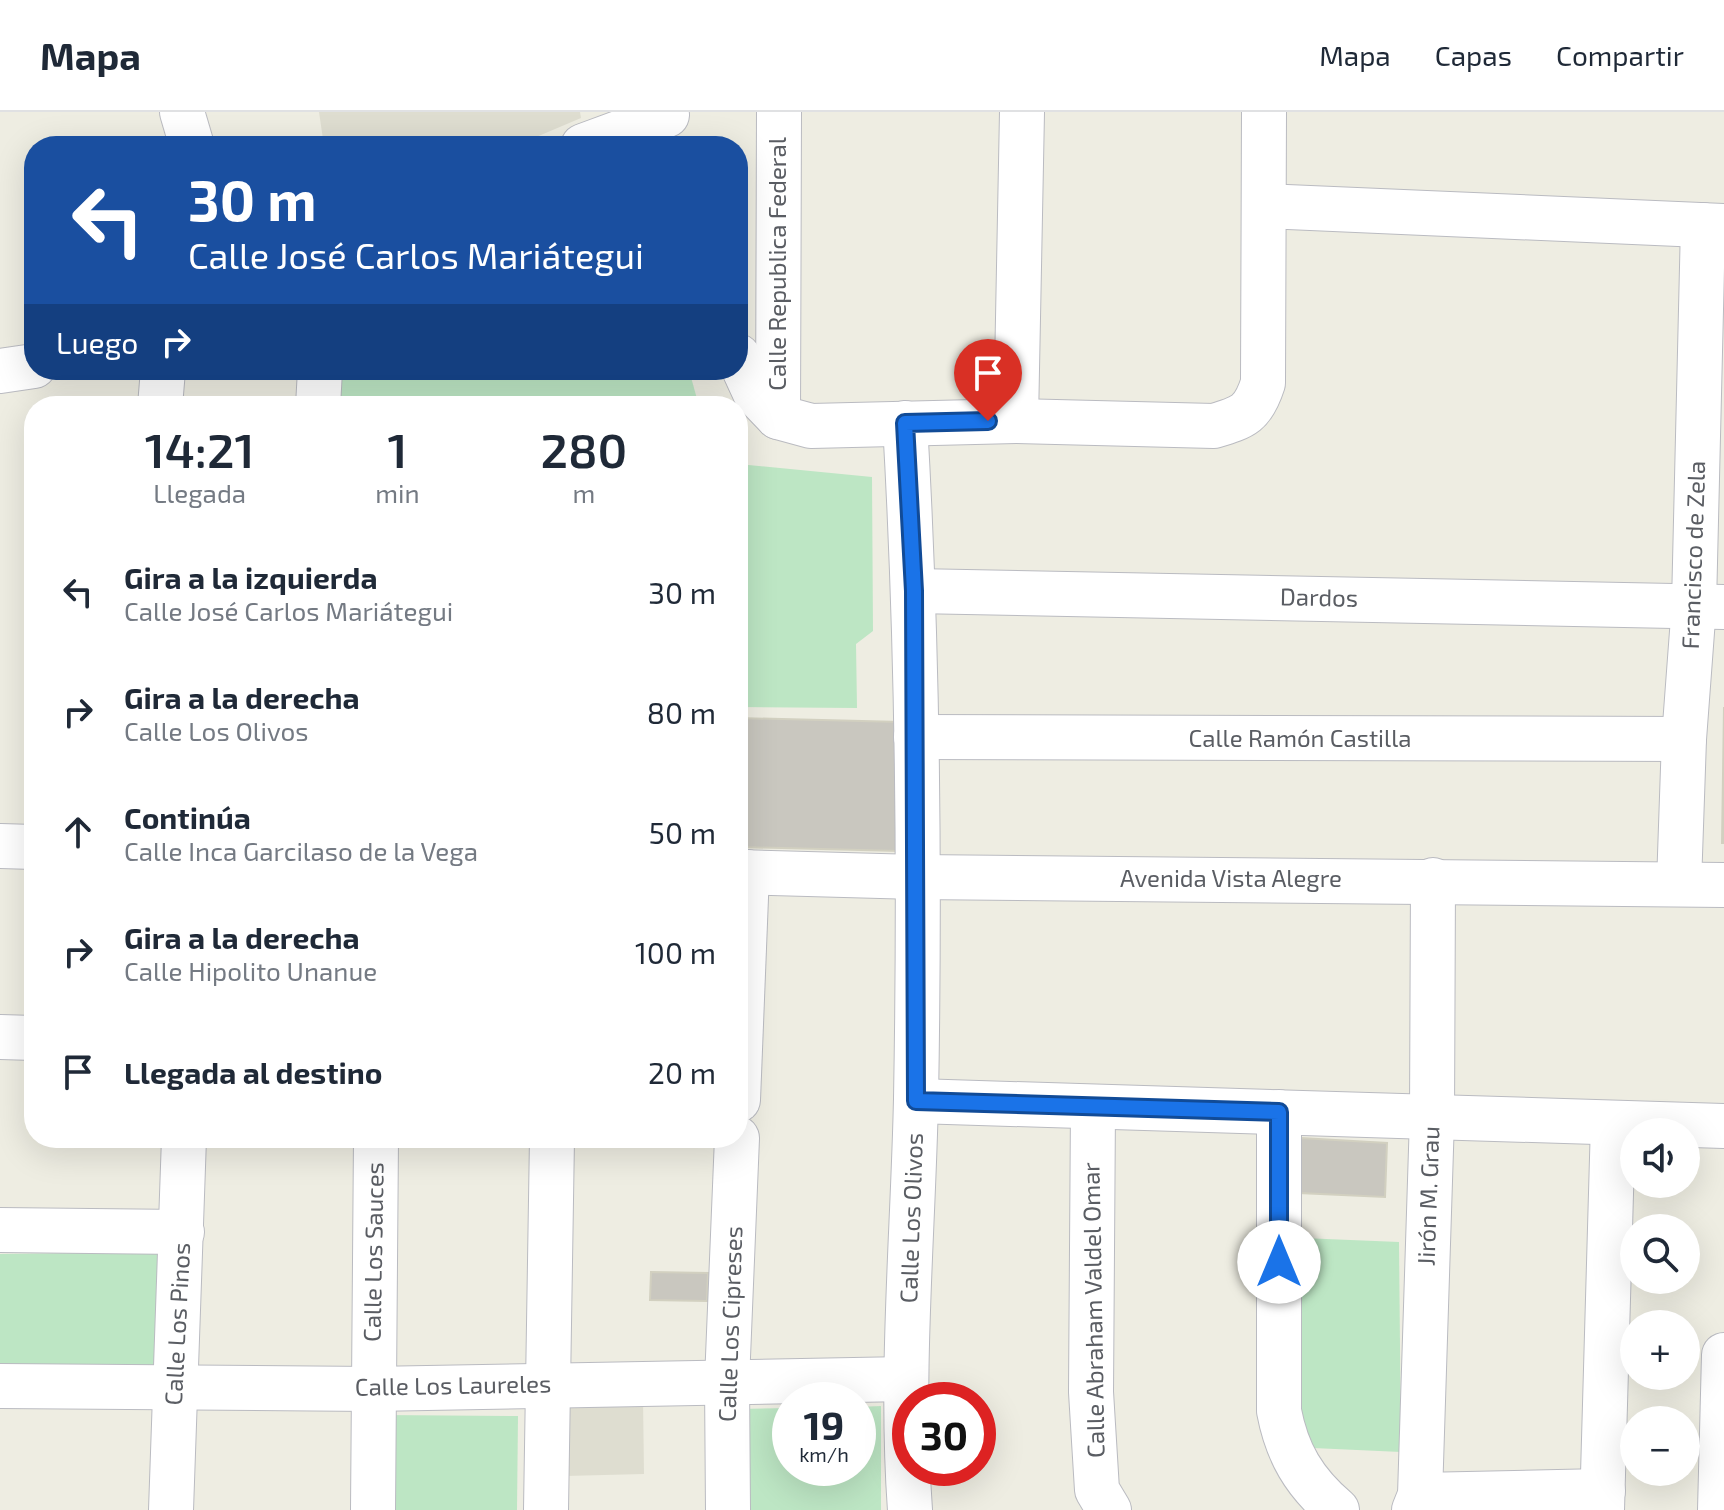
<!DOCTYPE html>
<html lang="es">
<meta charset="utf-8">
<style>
body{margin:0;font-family:"Exo 2",sans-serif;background:#f2f2f3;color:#1f2937;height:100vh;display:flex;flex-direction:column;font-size:30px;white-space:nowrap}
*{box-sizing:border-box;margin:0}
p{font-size:26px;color:#747a83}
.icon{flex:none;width:44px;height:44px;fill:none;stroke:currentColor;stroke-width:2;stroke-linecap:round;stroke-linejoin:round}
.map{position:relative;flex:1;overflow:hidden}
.side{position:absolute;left:24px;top:284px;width:724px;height:752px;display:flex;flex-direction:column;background:#fff;border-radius:32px;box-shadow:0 8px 32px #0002}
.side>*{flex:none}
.banner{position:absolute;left:24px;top:24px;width:724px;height:244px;border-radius:32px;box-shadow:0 8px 32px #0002;background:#1a4fa0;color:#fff;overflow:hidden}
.buttons{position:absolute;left:1620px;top:1006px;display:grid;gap:16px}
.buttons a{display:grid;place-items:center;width:80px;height:80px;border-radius:50%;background:#fff;box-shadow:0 8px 32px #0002;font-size:40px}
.speed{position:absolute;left:772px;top:1270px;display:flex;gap:16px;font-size:40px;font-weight:700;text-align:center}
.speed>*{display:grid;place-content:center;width:104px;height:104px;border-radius:50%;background:#fff;box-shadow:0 8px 32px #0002;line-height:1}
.speed small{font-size:20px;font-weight:400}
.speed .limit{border:12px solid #d22;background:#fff;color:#111}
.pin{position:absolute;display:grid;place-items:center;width:68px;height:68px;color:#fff;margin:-82px -34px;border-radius:50% 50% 50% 0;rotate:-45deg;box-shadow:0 0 8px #0007}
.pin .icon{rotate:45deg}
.me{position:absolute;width:88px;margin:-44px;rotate:0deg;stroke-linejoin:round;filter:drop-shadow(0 0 6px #0008)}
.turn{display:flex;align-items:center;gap:28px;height:168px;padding:0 32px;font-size:36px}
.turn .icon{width:104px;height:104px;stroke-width:2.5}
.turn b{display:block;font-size:56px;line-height:68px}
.then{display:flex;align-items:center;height:76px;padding:0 32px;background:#0003;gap:16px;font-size:30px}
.eta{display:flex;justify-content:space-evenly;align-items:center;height:136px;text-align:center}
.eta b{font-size:48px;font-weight:600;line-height:56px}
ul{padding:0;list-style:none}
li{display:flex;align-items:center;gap:24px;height:120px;padding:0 32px}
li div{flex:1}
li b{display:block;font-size:30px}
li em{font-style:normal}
header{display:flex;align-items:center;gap:48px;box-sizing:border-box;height:112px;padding:0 40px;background:#fff;border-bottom:2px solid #e0e1e3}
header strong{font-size:38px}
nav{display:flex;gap:44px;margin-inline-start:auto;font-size:28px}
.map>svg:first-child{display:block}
.education{fill:#deddd0}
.green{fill:#bde6c4}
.building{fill:#c9c7bf;stroke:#d2d0c0;stroke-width:2}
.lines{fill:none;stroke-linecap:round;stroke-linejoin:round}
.minor-casing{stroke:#babbc1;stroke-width:46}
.minor{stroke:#fff;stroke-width:44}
.route-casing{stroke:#114b97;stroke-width:20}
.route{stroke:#1a73e8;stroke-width:14}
.labels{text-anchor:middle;stroke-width:8;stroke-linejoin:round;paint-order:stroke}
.street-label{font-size:24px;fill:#5a5d63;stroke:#fff}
</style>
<header>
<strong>Mapa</strong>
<nav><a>Mapa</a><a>Capas</a><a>Compartir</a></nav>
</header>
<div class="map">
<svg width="1724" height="1398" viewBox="0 0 1724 1398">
<rect width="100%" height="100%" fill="#eeede2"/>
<!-- education -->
<g class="education">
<path d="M319,0H580L581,6L515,34H324Z"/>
<path d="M643,1287L644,1362L565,1364L564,1288Z"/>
</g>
<!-- green -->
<g class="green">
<path d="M341,258H689L699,294H338Z"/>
<path d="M738,352L872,365L873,519L856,532L857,596L738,595Z"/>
<path d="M1302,1126L1399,1130L1401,1340L1313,1336L1301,1302Z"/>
<path d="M158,1140L155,1258L0,1260V1142Z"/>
<path d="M881,1294V1398H741L737,1297L790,1296V1356H858V1295Z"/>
<path d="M382,1303L518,1304L517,1398H382Z"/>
</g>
<!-- building -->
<g class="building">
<path d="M1724,595V731H1722Z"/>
<path d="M738,606L901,610L899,739L738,735Z"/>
<path d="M1301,1026L1387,1031L1385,1085L1299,1081Z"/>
<path d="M651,1160L708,1161L707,1189L650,1188Z"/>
</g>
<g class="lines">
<!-- minor casing -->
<g class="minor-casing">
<g id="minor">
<path d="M182,0L192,34"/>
<path d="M583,34L667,3"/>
<path d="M1264,94L1724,114"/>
<path d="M738,244L755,281L778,305L811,314L1016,309L1214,314C1244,305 1253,302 1263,271L1264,0"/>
<path d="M0,259L34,254"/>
<path d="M160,294L163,258"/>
<path d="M318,294L320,258"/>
<path d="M778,305L779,0"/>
<path d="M1016,309L1022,0"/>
<path d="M905,311C918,536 920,762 916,987C913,1124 900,1261 910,1398"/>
<path d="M914,479L1724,495"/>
<path d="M916,625L1684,627"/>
<path d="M0,734L34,735"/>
<path d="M738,760L917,765L1724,773"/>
<path d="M1679,772L1684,627L1694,493L1703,113"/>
<path d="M0,925L34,926"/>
<path d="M738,988L747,760"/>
<path d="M916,989L1724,1014"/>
<path d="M1093,995L1091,1280L1097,1378L1109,1398"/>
<path d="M1279,1000V1299C1287,1341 1304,1370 1337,1398"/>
<path d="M0,1118L182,1120"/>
<path d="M0,1274L372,1277L906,1267"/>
<path d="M1420,1383L1603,1379"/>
<path d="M171,1398L184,1026"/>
<path d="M373,1398L376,1026"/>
<path d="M546,1398L552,1026"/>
<path d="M728,1398L727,1269L737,1026"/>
<path d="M1414,1398L1420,1383L1432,1006L1433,768"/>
<path d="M1602,1398L1613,1011"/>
<path d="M1720,1398L1724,1243"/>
</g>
</g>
<!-- minor -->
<use href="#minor" class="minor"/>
</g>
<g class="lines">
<!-- route casing -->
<g class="route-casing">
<path id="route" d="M988,309L905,311L914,479L916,989L1279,1000V1150"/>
</g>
<!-- route -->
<use href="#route" class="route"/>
</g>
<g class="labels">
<!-- street labels -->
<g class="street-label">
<text transform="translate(778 152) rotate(-90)" y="8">Calle Republica Federal</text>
<text transform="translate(1694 443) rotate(-88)" y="8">Francisco de Zela</text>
<text transform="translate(1319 486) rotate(1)" y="8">Dardos</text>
<text x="1300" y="635">Calle Ramón Castilla</text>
<text x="1231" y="775">Avenida Vista Alegre</text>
<text transform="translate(1429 1084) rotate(-88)" y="8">Jirón M. Grau</text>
<text transform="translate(912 1106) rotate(-88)" y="8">Calle Los Olivos</text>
<text transform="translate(374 1140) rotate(-89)" y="8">Calle Los Sauces</text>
<text transform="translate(1094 1198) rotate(-91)" y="8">Calle Abraham Valdel Omar</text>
<text transform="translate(178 1212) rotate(-87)" y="8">Calle Los Pinos</text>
<text transform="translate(731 1212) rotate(-88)" y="8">Calle Los Cipreses</text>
<text transform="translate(453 1274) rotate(-1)" y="8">Calle Los Laureles</text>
</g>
</g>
</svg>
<div class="buttons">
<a><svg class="icon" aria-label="sound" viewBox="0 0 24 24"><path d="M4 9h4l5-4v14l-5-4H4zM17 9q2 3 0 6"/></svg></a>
<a><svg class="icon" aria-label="search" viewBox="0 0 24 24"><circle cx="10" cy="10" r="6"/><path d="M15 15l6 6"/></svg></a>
<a>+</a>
<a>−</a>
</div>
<div class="speed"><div>19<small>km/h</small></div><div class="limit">30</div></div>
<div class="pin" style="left:988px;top:309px;background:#d93025"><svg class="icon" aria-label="arrive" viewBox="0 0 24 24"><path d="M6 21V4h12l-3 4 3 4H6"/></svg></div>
<svg class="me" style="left:1279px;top:1150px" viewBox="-20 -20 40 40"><circle r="19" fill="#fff"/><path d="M0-13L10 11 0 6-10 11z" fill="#1a73e8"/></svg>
<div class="banner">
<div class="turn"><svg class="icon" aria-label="left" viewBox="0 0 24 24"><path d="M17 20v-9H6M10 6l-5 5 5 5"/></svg><div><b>30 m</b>Calle José Carlos Mariátegui</div></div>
<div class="then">Luego<svg class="icon" aria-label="right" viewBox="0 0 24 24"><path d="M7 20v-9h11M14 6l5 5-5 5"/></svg></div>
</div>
<section class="side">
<div class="eta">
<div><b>14:21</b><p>Llegada</p></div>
<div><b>1</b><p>min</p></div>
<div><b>280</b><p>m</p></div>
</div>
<ul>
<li><svg class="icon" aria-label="left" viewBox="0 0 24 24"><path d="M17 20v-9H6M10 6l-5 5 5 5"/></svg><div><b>Gira a la izquierda</b><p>Calle José Carlos Mariátegui</p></div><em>30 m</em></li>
<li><svg class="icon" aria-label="right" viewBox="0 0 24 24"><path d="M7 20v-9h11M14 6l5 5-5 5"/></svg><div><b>Gira a la derecha</b><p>Calle Los Olivos</p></div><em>80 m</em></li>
<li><svg class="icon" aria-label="ahead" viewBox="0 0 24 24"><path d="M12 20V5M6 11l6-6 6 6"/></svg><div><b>Continúa</b><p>Calle Inca Garcilaso de la Vega</p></div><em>50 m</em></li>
<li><svg class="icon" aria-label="right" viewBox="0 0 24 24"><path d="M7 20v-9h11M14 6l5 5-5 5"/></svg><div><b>Gira a la derecha</b><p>Calle Hipolito Unanue</p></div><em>100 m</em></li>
<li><svg class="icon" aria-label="arrive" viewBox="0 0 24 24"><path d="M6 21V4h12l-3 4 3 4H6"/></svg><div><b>Llegada al destino</b></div><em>20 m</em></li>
</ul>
</section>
</div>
